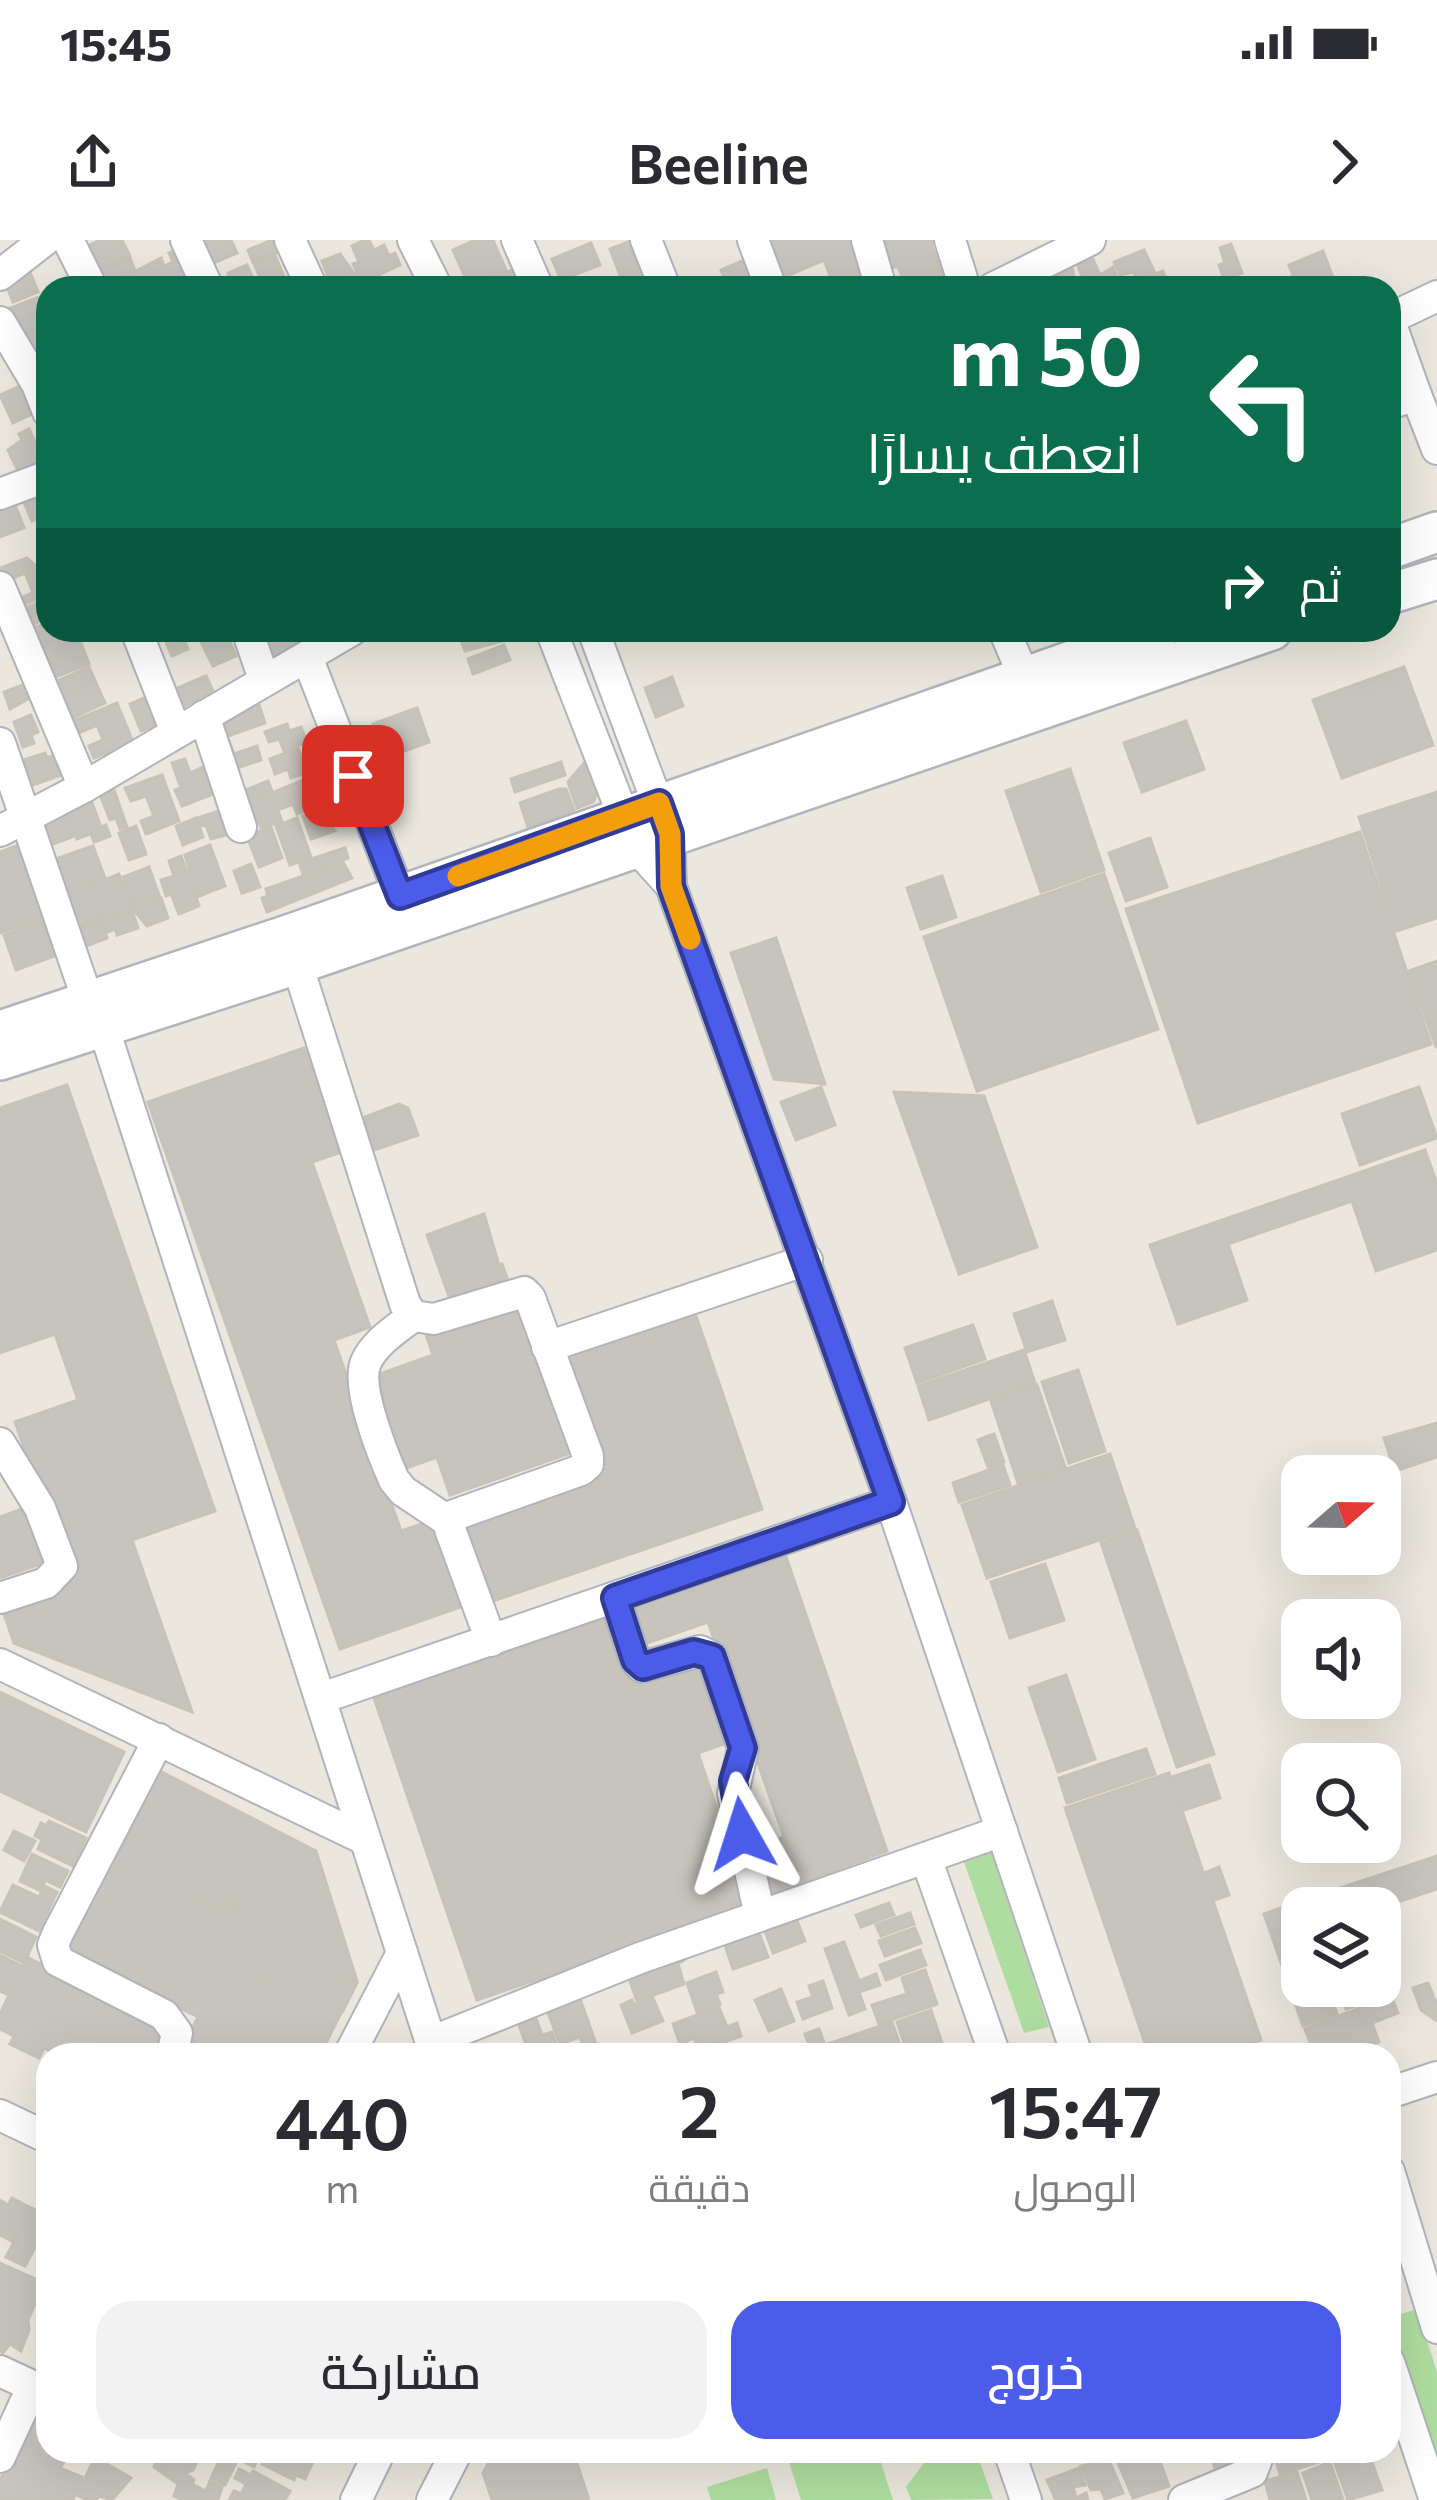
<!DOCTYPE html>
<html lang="ar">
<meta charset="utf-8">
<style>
body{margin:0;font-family:Commissioner,Cairo,sans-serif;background:#f2f2f3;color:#2b2b33;direction:rtl;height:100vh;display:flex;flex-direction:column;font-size:45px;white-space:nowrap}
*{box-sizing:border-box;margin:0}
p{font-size:39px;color:#7c7c81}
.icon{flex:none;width:66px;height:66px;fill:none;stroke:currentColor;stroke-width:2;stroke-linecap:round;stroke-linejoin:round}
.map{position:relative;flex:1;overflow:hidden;direction:ltr}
.panel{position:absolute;left:36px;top:1803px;width:1365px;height:420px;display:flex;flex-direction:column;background:#fff;border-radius:36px;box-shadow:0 12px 48px #0002;direction:rtl}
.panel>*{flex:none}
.guide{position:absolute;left:36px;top:36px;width:1365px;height:366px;border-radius:36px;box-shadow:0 12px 48px #0002;direction:rtl;background:#0b6e4f;color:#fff;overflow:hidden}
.needle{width:78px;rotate:70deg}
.controls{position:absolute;left:1281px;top:1215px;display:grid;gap:24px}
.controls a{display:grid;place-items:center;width:120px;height:120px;border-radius:24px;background:#fff;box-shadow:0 12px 48px #0002;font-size:60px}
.pin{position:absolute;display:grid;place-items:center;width:102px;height:102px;color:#fff;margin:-51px;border-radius:24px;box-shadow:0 6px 18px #0006}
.me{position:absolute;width:132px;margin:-66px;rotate:354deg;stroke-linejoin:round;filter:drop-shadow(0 0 9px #0008)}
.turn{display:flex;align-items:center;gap:42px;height:252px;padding:0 60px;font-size:54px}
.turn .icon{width:156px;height:156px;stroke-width:2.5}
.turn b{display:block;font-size:84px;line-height:102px}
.then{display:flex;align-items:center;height:114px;padding:0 60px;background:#0003;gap:24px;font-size:45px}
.eta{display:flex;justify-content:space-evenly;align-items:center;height:204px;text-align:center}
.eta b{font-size:72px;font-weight:600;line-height:84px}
.action{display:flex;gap:24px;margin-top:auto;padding:24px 60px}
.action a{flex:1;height:138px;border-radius:36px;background:#4b5ceb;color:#fff;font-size:48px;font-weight:600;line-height:138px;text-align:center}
.action a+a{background:#f2f2f3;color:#2b2b33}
.status{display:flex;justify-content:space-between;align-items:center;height:84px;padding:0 60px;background:#fff;direction:ltr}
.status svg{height:33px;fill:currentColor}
header{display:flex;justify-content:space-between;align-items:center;height:156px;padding:0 60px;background:#fff;font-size:54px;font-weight:600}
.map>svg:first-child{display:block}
.green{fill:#afdd9f}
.building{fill:#c7c3bd;stroke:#c7c3b8;stroke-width:3;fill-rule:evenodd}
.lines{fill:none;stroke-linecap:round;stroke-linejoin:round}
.minor-casing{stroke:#b1b3bd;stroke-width:34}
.tertiary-casing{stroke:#b1b3bd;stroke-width:44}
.minor{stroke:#fff;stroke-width:30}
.tertiary{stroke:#fff;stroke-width:39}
.route-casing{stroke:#313c99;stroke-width:30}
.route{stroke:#4b5ceb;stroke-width:21}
.slow{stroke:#f59e0b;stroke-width:21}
</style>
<div class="status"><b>15:45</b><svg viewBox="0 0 49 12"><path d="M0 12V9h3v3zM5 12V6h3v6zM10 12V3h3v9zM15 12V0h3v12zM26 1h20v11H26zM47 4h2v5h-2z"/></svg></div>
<header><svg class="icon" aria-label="forward" viewBox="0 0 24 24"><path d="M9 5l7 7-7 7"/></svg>Beeline<svg class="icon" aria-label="share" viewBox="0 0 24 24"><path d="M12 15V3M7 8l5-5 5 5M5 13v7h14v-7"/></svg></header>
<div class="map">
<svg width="1437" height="2260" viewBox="0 0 1437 2260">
<rect width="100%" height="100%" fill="#ebe7de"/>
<!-- green -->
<g class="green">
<path d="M990,1607L1049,1787L1024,1793L963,1619Z"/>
<path d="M1417,2069L1437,2132V2211L1431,2214L1392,2077Z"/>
<path d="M802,2211H877L893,2260H801L787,2216Z"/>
<path d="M933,2211H976L993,2259L911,2260L906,2247Z"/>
<path d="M767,2228L776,2260H711L707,2247Z"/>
</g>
<!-- building -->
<g class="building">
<path d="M100,0H122L130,16L95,31L84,8Z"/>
<path d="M207,0H231L237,13L216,22L214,17L206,20L199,3Z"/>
<path d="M272,0H282L285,9L253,22L248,10Z"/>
<path d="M364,0H369L374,10L384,5L389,16L395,13L400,25L372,38L376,48L363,45L355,48L350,35L357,32L353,24L359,22L352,6Z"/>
<path d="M475,0H493L506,30L469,46L453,10Z"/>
<path d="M633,0L662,48H625L610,9Z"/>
<path d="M761,0H856L866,48H824L833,44L824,20L777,40Z"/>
<path d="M885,0H942L931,4L942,33L947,32L953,48H906L898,26L889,29L881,4Z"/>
<path d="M591,3L600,25L561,40L552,19Z"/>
<path d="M1231,4L1242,33L1224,39L1219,25L1225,23L1220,8Z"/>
<path d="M1144,10L1155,33L1135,41L1134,32L1120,35L1114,22Z"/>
<path d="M174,11L189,44L168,48L164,40L154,45L151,38L128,48H103L161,18L164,26L173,22L169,13Z"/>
<path d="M1323,11L1337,48H1298L1289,25Z"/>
<path d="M340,14L353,32L330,41L322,21Z"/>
<path d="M275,15L284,37L263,45L254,23Z"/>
<path d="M1092,17L1100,35L1113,27L1121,48H1086L1077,23Z"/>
<path d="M130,18L135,31L101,45L96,33Z"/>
<path d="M742,21L749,43L728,48L721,30Z"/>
<path d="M247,25L255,43L234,48L228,33Z"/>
<path d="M1072,28L1077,48H1029Z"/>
<path d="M512,30L520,48L473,47Z"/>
<path d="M1163,31L1169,48H1136L1134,42Z"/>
<path d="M30,32L38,52L13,62L5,42Z"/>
<path d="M39,57L44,70L6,85L0,72Z"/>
<path d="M38,75L43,87L35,90L42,107L24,114L12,85Z"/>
<path d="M29,142L42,169L13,183L0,155Z"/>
<path d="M29,189L44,221L19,233L8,210L22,200L19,194Z"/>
<path d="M48,248V274L32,281L23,260Z"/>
<path d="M14,262L24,288L0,297V267Z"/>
<path d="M27,318L38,328L5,341L0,328Z"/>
<path d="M48,326V355L25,364L23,357L33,353L26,335Z"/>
<path d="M48,359V378L31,385L25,368Z"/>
<path d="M48,383V390H76L89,424L55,437L40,396L28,401L24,391Z"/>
<path d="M139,390H180L188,409L172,416L164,398L146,406Z"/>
<path d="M293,390L302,408L264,426L255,407Z"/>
<path d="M457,390H507L510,399L465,411Z"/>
<path d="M225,391L236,416L213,426L201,402Z"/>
<path d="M504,405L510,420L473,434L468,419Z"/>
<path d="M89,427L105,463L72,478L61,453L48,445Z"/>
<path d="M1404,427L1433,505L1342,538L1313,460Z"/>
<path d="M206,436L213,451L183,467L175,449Z"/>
<path d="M672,437L683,466L656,477L645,448Z"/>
<path d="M35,440L33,456L10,469L4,452Z"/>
<path d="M144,458L155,485L141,491L130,464Z"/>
<path d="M117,463L133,502L94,518L89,506L103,500L97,485L74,495L68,483Z"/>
<path d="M259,465L265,483L222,498L218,485L229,481L228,476Z"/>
<path d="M417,468L429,502L385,518L373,484Z"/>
<path d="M31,475L38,492L31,495L34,503L23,507L14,482Z"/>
<path d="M1186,481L1204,529L1142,552L1124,503Z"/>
<path d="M287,484L289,491L301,487L307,502L284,511L279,499L269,502L265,492Z"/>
<path d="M229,501L234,514L257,506L261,520L225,532L216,506Z"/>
<path d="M298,508L302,519L312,515L317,529L291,538L288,529L275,534L270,519Z"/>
<path d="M65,511L72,531L33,545L24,520L45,513L47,518Z"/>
<path d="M590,516L600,547L593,562L577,568L568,542Z"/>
<path d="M185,519L190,533L205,526L216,553L182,566L175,550L181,548L172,523Z"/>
<path d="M561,522L565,535L515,552L511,539Z"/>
<path d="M1070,529L1104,630L1041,652L1006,551Z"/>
<path d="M162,535L179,581L146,594L141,581L154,576L146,556L131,561L125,548Z"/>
<path d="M268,541L272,551L258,556L265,574L244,582L233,555Z"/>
<path d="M301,541L311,568L297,574L293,564L280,569L274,552Z"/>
<path d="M113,547L127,587L120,589L116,578L110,580L99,552Z"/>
<path d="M559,549H566L574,570L528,587L520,563Z"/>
<path d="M1437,552V678L1396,691L1359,577Z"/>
<path d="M271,553L282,581L261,588L257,578L266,577L259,557Z"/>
<path d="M91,560L101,587L106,585L110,596L94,602L80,564Z"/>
<path d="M79,565L90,594L77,599L67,570Z"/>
<path d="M221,570L233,593L211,599L206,585L201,586L198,578Z"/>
<path d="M322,570L335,591L311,599L303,576Z"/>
<path d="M66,574L75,596L48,606L40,584Z"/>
<path d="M196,578L203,597L183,605L176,586Z"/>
<path d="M297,578L311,617L290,625L276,586Z"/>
<path d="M136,586L146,614L129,620L119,593Z"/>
<path d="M271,587L282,618L259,627L247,596Z"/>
<path d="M1360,592L1431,804L1198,883L1126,669Z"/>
<path d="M1150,598L1167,647L1126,661L1109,613Z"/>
<path d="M19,605L45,677L0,693V612Z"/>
<path d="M210,605L225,646L197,657L185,615Z"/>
<path d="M93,606L105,638L59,655L56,646L65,643L56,619Z"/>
<path d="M345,608L348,618L303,634L299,623Z"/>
<path d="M181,616L199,666L179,674L171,654L166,656L161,640L174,636L169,621Z"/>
<path d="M343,622L352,638L267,672L262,658L268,656L266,649Z"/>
<path d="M251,624L260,647L242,653L234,631Z"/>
<path d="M149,627L160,658L134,667L123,637Z"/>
<path d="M119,634L132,668L101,680L89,646Z"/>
<path d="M1104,634L1158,789L977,851L924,697Z"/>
<path d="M942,636L956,677L921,689L907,648Z"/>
<path d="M88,646L100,679L70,691L58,657Z"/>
<path d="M161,658L168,678L147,686L133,669Z"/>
<path d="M132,670L138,688L117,695L115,689L106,693L102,681Z"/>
<path d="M42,681L54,716L16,730L4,695Z"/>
<path d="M101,681L107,698L86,706L80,688Z"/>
<path d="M776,698L825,844L774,839L731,713Z"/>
<path d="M1437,721V807H1436L1409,731Z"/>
<path d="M304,808L341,912L312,922L370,1087L334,1100L401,1291L436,1279L466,1365L340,1409L148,862Z"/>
<path d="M67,845L215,1271L132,1300L192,1472L14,1403L1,1365L70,1341L15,1182L78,1160L55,1094L0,1113V868Z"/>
<path d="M821,847L835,885L796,900L781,862Z"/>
<path d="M1419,847L1437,898L1360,925L1342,874Z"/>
<path d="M894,852L984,856L1037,1007L959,1034Z"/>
<path d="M399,864L408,868L418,895L374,910L362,878ZM390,870L396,887L376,895L369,878Z"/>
<path d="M390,870L396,887L376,895L369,878Z"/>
<path d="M1425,910L1437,944V1010L1376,1031L1352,961L1228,1004L1247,1060L1178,1084L1150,1005Z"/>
<path d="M484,974L499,1025L502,1024L507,1038L450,1059L427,995Z"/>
<path d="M521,1055L576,1211L450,1255L437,1217L401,1230L369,1138L433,1115L424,1089Z"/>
<path d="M1052,1061L1065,1100L1027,1112L1014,1074Z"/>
<path d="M694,1070L762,1269L490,1362L460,1273L605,1224L567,1114Z"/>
<path d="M973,1085L985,1119L917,1143L905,1108Z"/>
<path d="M1024,1110L1035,1143L929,1180L918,1146Z"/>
<path d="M1078,1130L1105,1211L1069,1223L1042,1142Z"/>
<path d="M1037,1145L1065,1227L1018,1243L991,1161Z"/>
<path d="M1437,1183V1217L1395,1231L1384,1198Z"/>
<path d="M994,1194L1004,1222L988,1227L978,1200Z"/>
<path d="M1110,1214L1135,1288L987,1338L962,1265Z"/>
<path d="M1003,1225L1010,1245L959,1262L953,1243Z"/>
<path d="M33,1265L52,1320L0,1338V1277Z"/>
<path d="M1137,1290L1214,1514L1177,1527L1101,1303Z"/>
<path d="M782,1305L887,1611L765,1656L748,1609L784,1597L708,1382L641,1405L624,1358Z"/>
<path d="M1045,1324L1064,1380L1010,1398L991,1342Z"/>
<path d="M612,1368L637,1439L703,1417L732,1501L698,1513L750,1667L477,1760L371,1449Z"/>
<path d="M1066,1435L1095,1519L1058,1532L1029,1448Z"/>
<path d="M0,1452L124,1512L86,1592L0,1551Z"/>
<path d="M1146,1509L1155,1534L1067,1563L1059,1538Z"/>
<path d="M1209,1525L1220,1558L1184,1570L1172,1537Z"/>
<path d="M152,1527L316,1611L357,1741L320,1815H179L198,1777L61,1707Z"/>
<path d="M1169,1533L1261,1800L1218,1815H1149L1065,1568Z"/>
<path d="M49,1581L86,1598L73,1626L38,1609L42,1599L35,1596L41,1583L46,1586Z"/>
<path d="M14,1591L35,1601L24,1621L4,1610Z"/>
<path d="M32,1614L68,1631L60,1647L45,1640L41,1651L20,1641Z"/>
<path d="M1437,1616V1649L1380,1668H1313L1310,1658Z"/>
<path d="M217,1623L257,1646L243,1671L235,1667L241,1655L209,1637Z"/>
<path d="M1219,1627L1229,1655L1214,1660L1204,1633Z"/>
<path d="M13,1645L39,1657L44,1646L57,1652L39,1691L0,1672Z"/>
<path d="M201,1645L233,1663L227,1675L195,1657Z"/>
<path d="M1298,1662L1302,1673V1746H1328L1337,1774L1303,1786L1264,1674Z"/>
<path d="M889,1663L894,1675L861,1687L856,1675Z"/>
<path d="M792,1668L805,1701L773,1713L763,1685Z"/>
<path d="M910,1673L914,1684L881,1696L876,1685Z"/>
<path d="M0,1679L36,1697L24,1723L0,1711Z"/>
<path d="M755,1682L768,1717L733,1729L721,1694Z"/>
<path d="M915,1688L921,1703L885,1716L879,1701Z"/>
<path d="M844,1702L859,1741L876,1734L880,1745L859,1752L865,1769L849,1775L825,1709Z"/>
<path d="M271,1704L284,1711L267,1743L255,1737Z"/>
<path d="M920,1710L926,1725L886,1740L880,1725Z"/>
<path d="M0,1715L22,1726L9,1755L0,1751Z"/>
<path d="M27,1717L171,1790L159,1815H59L44,1808L39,1818L10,1804L14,1796L0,1789V1774Z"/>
<path d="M688,1717L678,1724L684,1744L637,1761L625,1727Z"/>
<path d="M925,1730L937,1764L879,1784L872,1765L907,1754L902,1738Z"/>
<path d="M716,1732L723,1752L716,1754L720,1764L697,1772L687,1743Z"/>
<path d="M340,1734L357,1743L343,1771L326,1762Z"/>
<path d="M823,1741L832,1768L803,1779L797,1762L813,1757L809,1746Z"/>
<path d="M1381,1741L1386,1755L1346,1769L1341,1755L1367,1746H1380Z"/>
<path d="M1428,1743L1437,1765V1781L1421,1770L1413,1748Z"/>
<path d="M781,1749L794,1781L769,1791L755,1760Z"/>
<path d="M579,1756L600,1815H586L580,1797L560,1804L548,1773L570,1765L568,1760Z"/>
<path d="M1391,1756L1398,1773L1372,1783L1379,1802L1345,1815H1315L1305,1789Z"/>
<path d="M653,1758L663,1781L632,1793L621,1765L632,1760L634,1765Z"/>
<path d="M719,1767L727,1787L737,1783L741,1796L699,1811L694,1798L680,1804L673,1784Z"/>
<path d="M931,1770L944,1809L927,1815H908L897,1782Z"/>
<path d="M536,1778L542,1795L552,1792L560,1815H512L510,1811L526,1805L519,1785Z"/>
<path d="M892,1782L902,1811L891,1815L792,1814L810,1808L805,1794L819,1789L825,1805Z"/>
<path d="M12,1958L31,1968L12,2001L0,1995V1960L8,1965Z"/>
<path d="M32,1968L48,1976V2004L39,2000L25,2026L6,2017Z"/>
<path d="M0,2023L44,2043L28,2080L29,2090L21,2111L10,2104L3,2113L0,2111Z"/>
<path d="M36,2172L48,2179V2211H71L60,2228L82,2237L73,2260H0V2240Z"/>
<path d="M143,2211H202L193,2230L185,2233L194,2240L192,2244L206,2251L210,2241L222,2247L218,2260H182L174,2256L178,2244L154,2227L158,2217Z"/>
<path d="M224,2211H253L260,2214L254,2227L238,2219L225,2245L211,2238Z"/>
<path d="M273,2211H313L317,2213L305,2239L296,2235L294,2240L262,2224Z"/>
<path d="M509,2211H573L589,2260H492L483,2233L489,2222L510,2214Z"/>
<path d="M1113,2211H1156L1169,2246L1133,2258Z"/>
<path d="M1209,2211H1250L1252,2216L1216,2232Z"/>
<path d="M1273,2211H1354L1280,2234Z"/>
<path d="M1362,2211H1368L1382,2250L1348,2260L1334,2221Z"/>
<path d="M95,2217L131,2238L112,2260L99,2256L96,2260H87L77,2255Z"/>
<path d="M1109,2220L1123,2253L1105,2259L1101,2249L1091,2250L1081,2226Z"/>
<path d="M1330,2222L1343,2260H1312L1303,2233Z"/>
<path d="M1079,2228L1085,2245L1073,2247L1076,2258L1086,2253L1088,2260H1056L1047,2240Z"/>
<path d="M239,2229L251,2235L253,2231L290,2251L285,2260H229L234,2251L241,2254L246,2244L235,2238Z"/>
<path d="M1297,2232L1306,2260H1270L1265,2241Z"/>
</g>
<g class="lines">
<!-- minor casing -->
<g class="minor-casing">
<g id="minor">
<path d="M68,0L92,48"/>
<path d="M186,0L208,48"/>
<path d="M290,0L312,48"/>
<path d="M413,0L437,48"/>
<path d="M517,0L538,48"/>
<path d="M646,0L665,48"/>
<path d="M753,0L771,48"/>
<path d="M867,0L881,48"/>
<path d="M950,0L965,48"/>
<path d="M0,35L45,0"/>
<path d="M993,48L1090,0"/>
<path d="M1389,79L1416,155"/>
<path d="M1389,79L1437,56"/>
<path d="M0,82L37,144L48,172"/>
<path d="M1389,164L1416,155L1437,209"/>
<path d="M0,254L48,236"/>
<path d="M0,347L84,547"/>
<path d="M136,390L176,492"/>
<path d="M247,390L264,439"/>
<path d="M551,390L635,606L671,646L669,594L593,390"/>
<path d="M1004,390L1025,439"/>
<path d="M307,417L400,656"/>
<path d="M204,476L241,587"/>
<path d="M0,503L88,761L103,786L435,1815"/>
<path d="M0,591L84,547L352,390"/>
<path d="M671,646L891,1262L1077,1815"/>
<path d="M291,705L405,1064L413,1076L434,1079L524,1052L530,1058L588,1216V1224L581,1230L449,1277L450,1289L491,1401"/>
<path d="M413,1076C397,1089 375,1102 366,1122C355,1146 383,1215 394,1240L403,1251L448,1281"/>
<path d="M547,1107L807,1020"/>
<path d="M0,1203L40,1268L62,1326L46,1343L0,1358"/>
<path d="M615,1358L635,1420L642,1427L700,1411L712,1417L743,1508L733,1554L760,1676"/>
<path d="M0,1424L364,1599"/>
<path d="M322,1458L891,1262"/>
<path d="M159,1499L58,1693L53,1705L58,1721L164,1775L177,1793L172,1815"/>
<path d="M926,1618L995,1815"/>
<path d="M431,1802L640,1718L1002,1591"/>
<path d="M349,1815L402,1713"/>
<path d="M1389,1853L1437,1837"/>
<path d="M0,1875L48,1898"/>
<path d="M1389,1931L1437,2088"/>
<path d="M1389,2122L1435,2260"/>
<path d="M0,2131L28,2144L31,2150L0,2217"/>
<path d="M1009,2211L1026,2260"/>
<path d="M356,2260L380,2211"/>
<path d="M432,2260L457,2211"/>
<path d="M1184,2260L1252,2232L1257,2219L1255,2211"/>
</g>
</g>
<!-- tertiary casing -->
<g class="tertiary-casing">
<g id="tertiary">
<path d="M1389,309L1437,292"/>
<path d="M1389,354L1437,339"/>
<path d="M0,791L288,695L1160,390"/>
<path d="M0,820L297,724L1272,390"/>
</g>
</g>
<!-- minor -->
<use href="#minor" class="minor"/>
<!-- tertiary -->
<use href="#tertiary" class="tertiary"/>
</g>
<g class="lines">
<!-- route casing -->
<g class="route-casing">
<path id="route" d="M353,536L400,656L659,563L670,594L671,646L891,1262L615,1358L635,1420L643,1427L694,1412L712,1417L743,1508L733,1541L742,1594"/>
</g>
<!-- route -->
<use href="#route" class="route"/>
<!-- slow -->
<path class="slow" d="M458,636L659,563L670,594L671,646L690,699"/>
</g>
</svg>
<div class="controls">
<a><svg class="needle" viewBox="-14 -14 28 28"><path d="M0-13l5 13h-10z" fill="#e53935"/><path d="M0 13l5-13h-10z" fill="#7c7c81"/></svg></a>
<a><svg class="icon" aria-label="sound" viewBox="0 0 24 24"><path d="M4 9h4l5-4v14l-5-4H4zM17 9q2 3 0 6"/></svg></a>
<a><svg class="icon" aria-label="search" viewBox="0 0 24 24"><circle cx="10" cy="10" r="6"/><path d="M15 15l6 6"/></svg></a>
<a><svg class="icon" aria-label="layers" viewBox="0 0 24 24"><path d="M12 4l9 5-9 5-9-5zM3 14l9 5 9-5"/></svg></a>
</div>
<div class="pin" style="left:353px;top:536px;background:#d93025"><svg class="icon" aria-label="arrive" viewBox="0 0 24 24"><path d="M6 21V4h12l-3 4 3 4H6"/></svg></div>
<svg class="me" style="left:742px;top:1594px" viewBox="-20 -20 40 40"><path d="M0-17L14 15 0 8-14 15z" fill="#4b5ceb" stroke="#fff" stroke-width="4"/></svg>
<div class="guide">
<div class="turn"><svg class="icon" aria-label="left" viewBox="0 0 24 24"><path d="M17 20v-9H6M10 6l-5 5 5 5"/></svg><div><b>50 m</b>انعطف يسارًا</div></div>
<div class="then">ثم<svg class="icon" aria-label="right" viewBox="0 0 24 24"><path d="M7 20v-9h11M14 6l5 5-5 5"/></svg></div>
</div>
<section class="panel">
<div class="eta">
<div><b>15:47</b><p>الوصول</p></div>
<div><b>2</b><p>دقيقة</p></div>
<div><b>440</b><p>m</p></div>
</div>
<div class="action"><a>خروج</a><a>مشاركة</a></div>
</section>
</div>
